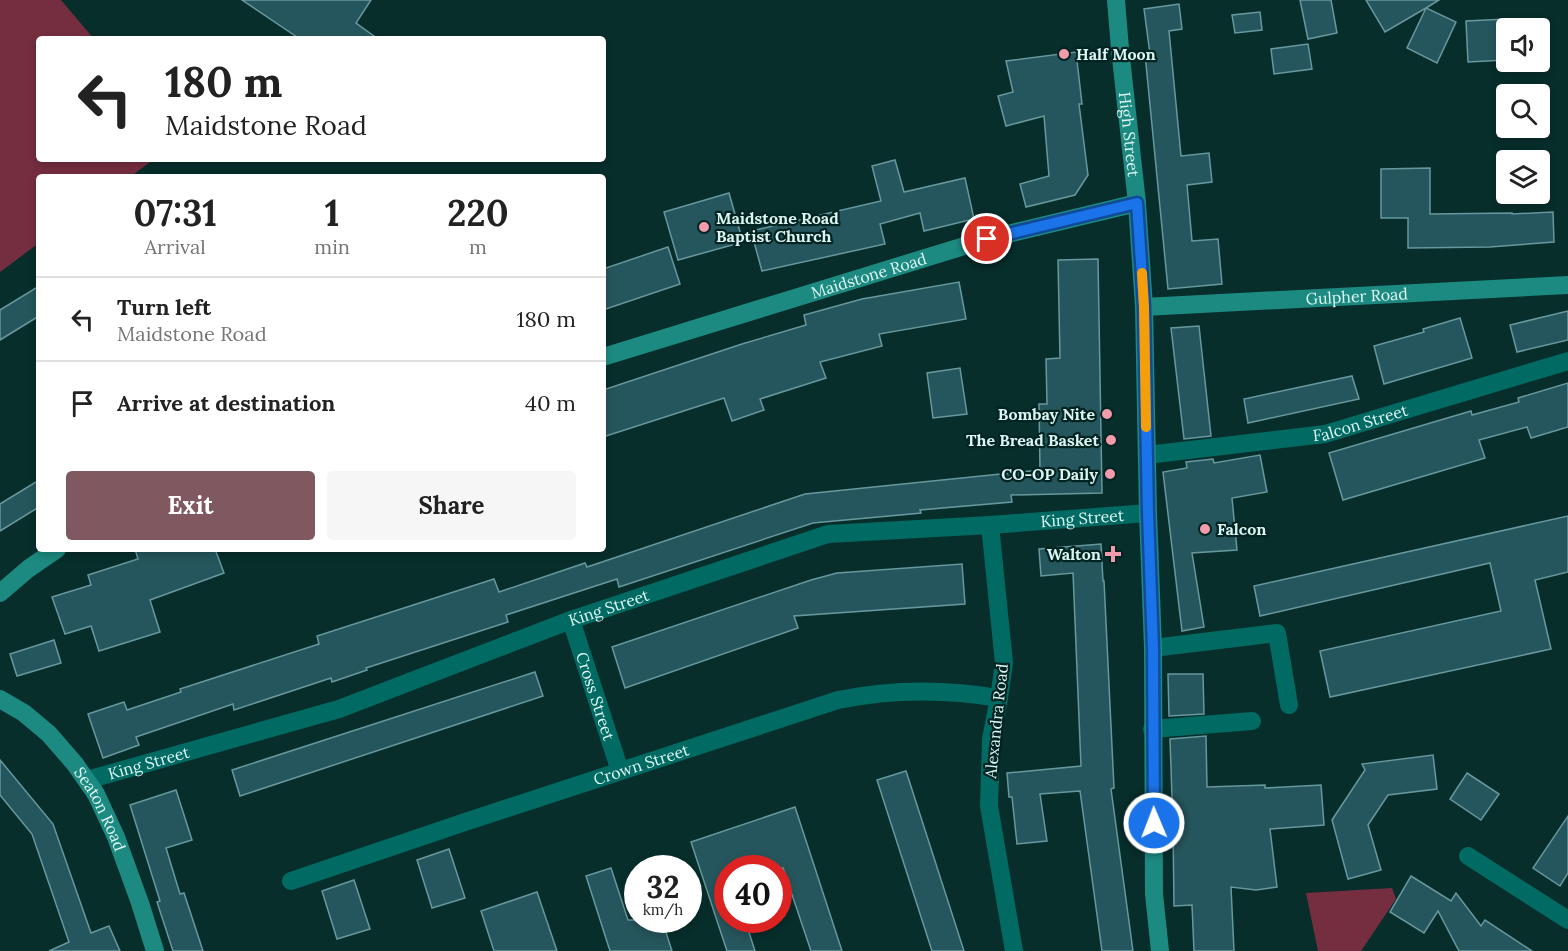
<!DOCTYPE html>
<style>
body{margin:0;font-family:Lora,serif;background:#f6f6f6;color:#222;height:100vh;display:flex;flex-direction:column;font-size:22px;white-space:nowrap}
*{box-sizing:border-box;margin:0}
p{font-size:20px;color:#767676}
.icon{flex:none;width:33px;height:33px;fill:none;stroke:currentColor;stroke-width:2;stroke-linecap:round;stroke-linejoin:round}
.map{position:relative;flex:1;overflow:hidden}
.drawer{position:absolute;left:36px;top:174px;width:570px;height:378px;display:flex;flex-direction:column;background:#fff;border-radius:6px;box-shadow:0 3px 9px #0003}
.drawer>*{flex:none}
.hud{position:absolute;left:36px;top:36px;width:570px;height:126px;border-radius:6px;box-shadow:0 3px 9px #0003;background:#fff;color:#222;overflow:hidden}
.buttons{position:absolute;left:1496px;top:18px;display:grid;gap:12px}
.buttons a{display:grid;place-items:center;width:54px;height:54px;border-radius:6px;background:#fff;box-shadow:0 3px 9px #0003;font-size:30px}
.speed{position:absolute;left:624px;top:855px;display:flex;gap:12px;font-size:30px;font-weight:700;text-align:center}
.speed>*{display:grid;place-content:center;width:78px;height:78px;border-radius:50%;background:#fff;box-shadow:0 3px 9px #0003;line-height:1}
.speed small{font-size:15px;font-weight:400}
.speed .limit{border:9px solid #d22;background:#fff;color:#111}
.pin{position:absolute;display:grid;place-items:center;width:51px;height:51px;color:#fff;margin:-26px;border:3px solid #fff;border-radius:50%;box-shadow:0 2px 6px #0007}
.me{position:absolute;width:66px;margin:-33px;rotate:359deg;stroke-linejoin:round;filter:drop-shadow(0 0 4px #0008)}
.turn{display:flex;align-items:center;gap:21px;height:126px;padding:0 30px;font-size:27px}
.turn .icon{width:78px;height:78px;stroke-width:2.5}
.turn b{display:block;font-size:42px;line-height:51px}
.eta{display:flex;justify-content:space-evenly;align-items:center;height:102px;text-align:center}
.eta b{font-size:36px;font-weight:800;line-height:42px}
.cta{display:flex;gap:12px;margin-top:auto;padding:12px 30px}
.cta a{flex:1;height:69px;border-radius:6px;background:#805860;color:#fff;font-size:24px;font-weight:800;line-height:69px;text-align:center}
.cta a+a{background:#f6f6f6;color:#222}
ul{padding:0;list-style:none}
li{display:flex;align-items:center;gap:18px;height:84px;padding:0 30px;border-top:2px solid #e0e0e0}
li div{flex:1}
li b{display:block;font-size:22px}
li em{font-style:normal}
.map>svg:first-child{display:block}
.green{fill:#752e40}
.building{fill:#26565d;stroke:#67989e;stroke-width:1.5}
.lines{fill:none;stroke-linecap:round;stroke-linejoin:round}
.street{stroke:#006a63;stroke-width:18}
.secondary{stroke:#1c8a81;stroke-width:18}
.route-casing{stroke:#114b97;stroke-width:15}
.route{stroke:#1a73e8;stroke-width:10}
.slow{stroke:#f59e0b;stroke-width:10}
.poi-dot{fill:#f39aab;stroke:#002421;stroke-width:2}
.labels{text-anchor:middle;stroke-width:4.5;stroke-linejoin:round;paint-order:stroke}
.poi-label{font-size:16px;font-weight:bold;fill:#ddf5f2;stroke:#002421;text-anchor:end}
.street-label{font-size:16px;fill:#ddf5f2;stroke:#002421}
</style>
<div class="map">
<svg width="1568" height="951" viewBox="0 0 1568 951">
<rect width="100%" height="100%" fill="#072e2b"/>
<!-- green -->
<g class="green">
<path d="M0,0H61L94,39H39V159H154L130,177H39V243L0,272Z"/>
<path d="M1392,888L1396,899L1361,951H1318L1306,893Z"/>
</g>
<!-- building -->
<g class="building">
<path d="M242,0H371L356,23L378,39H300Z"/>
<path d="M1300,0H1331L1337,33L1308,39Z"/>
<path d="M1366,0H1439L1426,8L1456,22L1437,63L1407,48L1426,8L1385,32Z"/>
<path d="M1179,4L1182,29L1169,31L1181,156L1209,153L1212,182L1187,185L1192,241L1218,239L1222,284L1168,289L1145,54H1150L1144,9Z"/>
<path d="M1260,12L1262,30L1235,33L1232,15Z"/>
<path d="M1506,19V60L1468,62L1466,21Z"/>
<path d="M1308,44L1312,69L1274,74L1271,49Z"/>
<path d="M1076,52L1082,104H1079L1088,175L1075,195L1026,207L1020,184L1049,176L1044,116L1006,126L998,96L1013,92L1006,61Z"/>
<path d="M895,160L904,192L965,178L974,219L924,231L920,213L880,224L885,244L762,271L751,231L881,201L872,166Z"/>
<path d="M1430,168V214L1512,213V214L1553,212L1554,242L1490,247L1408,248V218H1381V169Z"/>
<path d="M729,193L743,242L678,260L664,212Z"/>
<path d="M668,247L680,284L603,310V269Z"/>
<path d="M1098,259L1102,493L1011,495L1012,502L920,510L921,513L813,523L619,587L617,579L506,615L508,622L366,668L367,670L332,682L331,678L234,710L233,704L136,737L139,745L103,758L88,714L124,702L127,710L181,692L180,689L319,644L317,636L494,579L499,592L585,563L587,567L805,494L1040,470L1039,404H1047L1046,359L1060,358L1058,260Z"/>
<path d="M959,282L966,319L879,334L882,346L820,362L826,378L760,399L764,410L732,421L724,398L603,437V390L742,344L806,325L804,315L862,299Z"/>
<path d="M39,286V316L0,340V310Z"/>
<path d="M1568,311V340L1517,352L1510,325Z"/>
<path d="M1460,318L1472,358L1384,384L1374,346L1424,332L1423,329Z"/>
<path d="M1199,326L1211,436L1184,439L1171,328Z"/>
<path d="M960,368L967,414L933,418L927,373Z"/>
<path d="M1352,376L1359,399L1248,423L1244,399Z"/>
<path d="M1568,383V427L1531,438L1527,427L1479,440L1485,458L1343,500L1329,453L1471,411L1472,415L1519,402L1518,398Z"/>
<path d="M1260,455L1267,492L1232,498L1237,550L1192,553L1204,627L1182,631L1163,472L1187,468L1186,462L1213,459L1214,463Z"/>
<path d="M39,480V507L0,531V504Z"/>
<path d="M1568,516V572L1535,580L1551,649L1330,697L1320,651L1501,611L1490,563L1260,616L1254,586Z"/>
<path d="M1101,544L1103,581H1104L1114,788L1111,789L1133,951H1102L1080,791L1040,794L1047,841L1017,844L1012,797H1009L1007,773L1081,766L1073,573L1041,576L1039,549Z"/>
<path d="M135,549H215L224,573L150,600L160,632L99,651L91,626L65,634L52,597L91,585L88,575L138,559Z"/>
<path d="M962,564L965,604L794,616L798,628L625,688L612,647L811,580L837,573Z"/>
<path d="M54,640L61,663L17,676L10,654Z"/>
<path d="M535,672L543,696L240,796L232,770Z"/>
<path d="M1168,674H1203L1204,714L1169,716Z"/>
<path d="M1206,736L1207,787L1265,785V788L1321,785L1324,825L1270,829L1277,887L1256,890L1231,887L1234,951H1194L1192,905L1174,906L1173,827L1170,739Z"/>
<path d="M1433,755L1437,789L1388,795L1368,825L1381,870L1348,879L1332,820L1365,770L1362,764Z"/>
<path d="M0,760L53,824L91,933L109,926L120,951H49L69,942L32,834L0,795Z"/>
<path d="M906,771L964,951H932L877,780Z"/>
<path d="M1467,773L1499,794L1481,820L1450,799Z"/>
<path d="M176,790L192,840L166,848L180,894L184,893L203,951H173L157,902L160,901L130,805Z"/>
<path d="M795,807L842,951H811L783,868H728V920H745L755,951H727L691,842Z"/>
<path d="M1568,816V873L1560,886L1533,868Z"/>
<path d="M449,849L465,898L432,908L417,860Z"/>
<path d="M611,868L628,920H662L672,951H610L586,876Z"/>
<path d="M1411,876L1451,901L1456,893L1481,926L1485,920L1532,951H1459L1438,911L1424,933L1390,912Z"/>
<path d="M354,880L370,929L337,939L322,891Z"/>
<path d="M537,892L557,951H494L481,911Z"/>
</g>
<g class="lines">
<!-- street -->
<g class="street">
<path id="s1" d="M1147,455L1325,434L1568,361"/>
<path d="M990,525L1004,663L999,698L991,739L989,806L1014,951"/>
<path id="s2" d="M571,620L620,771"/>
<path d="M1153,648L1277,633L1289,705"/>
<path d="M1152,729L1252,721"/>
<path id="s3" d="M87,780L339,709L571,620L828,534L990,525L1148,513"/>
<path d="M1468,856L1568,920"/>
<path id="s4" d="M291,881L465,822L838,700C891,689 946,689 999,698"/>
</g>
<!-- secondary -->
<g class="secondary">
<path id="s5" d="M1116,0L1120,49L1137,203L1144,307L1148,513L1153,648L1154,894L1160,951"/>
<path id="s6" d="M1144,307L1568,285"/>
<path id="s7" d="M603,357L987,239L1137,203"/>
<path d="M0,593L28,569L57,549"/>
<path id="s8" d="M0,699L24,713L49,734L75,764L96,794L116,837L140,903L155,951"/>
</g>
</g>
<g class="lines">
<!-- route casing -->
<g class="route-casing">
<path id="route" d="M987,239L1137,203L1144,307L1148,513L1153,648L1154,823"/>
</g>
<!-- route -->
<use href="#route" class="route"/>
<!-- slow -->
<path class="slow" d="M1142,273L1144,307L1146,427"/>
</g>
<!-- markers -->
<g class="poi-dot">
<circle cx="1064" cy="54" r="6"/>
<circle cx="704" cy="227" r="6"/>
<circle cx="1107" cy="414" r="6"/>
<circle cx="1111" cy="440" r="6"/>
<circle cx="1110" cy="474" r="6"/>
<circle cx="1205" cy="529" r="6"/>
<path d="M1110 545h6v6h6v6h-6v6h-6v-6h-6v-6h6z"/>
</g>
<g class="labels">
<!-- poi labels -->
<g class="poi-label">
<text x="1076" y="60" text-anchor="start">Half Moon</text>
<text x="716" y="224" text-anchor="start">Maidstone Road<tspan x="716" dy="18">Baptist Church</tspan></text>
<text x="1095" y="420">Bombay Nite</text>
<text x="1099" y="446">The Bread Basket</text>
<text x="1098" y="480">CO-OP Daily</text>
<text x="1217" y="535" text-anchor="start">Falcon</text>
<text x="1101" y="560">Walton</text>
</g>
<!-- street labels -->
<g class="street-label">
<text dy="6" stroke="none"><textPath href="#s5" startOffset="135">High Street</textPath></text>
<text dy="6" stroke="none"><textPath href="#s7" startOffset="278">Maidstone Road</textPath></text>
<text dy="6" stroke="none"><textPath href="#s6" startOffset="213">Gulpher Road</textPath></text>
<text dy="6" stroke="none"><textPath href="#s1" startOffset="216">Falcon Street</textPath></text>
<text dy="6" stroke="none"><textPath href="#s3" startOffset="1036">King Street</textPath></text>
<text dy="6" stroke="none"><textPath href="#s3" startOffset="550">King Street</textPath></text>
<text dy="6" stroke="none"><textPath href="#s2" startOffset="80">Cross Street</textPath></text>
<text transform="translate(996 721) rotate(-84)" y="6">Alexandra Road</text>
<text dy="6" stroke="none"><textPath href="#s3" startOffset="64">King Street</textPath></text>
<text dy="6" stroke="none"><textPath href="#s4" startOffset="369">Crown Street</textPath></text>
<text dy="6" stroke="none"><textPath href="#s8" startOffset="152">Seaton Road</textPath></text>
</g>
</g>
</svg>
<div class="buttons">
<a><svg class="icon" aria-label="sound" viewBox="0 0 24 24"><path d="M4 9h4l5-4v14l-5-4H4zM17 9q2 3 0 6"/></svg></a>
<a><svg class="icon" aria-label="search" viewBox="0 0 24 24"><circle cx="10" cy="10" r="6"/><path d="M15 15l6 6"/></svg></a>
<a><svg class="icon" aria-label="layers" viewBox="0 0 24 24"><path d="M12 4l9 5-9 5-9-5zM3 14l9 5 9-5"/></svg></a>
</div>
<div class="speed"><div>32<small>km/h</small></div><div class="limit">40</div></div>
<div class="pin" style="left:987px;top:239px;background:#d93025"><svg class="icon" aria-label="arrive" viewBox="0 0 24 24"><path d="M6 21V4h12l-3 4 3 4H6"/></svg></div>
<svg class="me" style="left:1154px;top:823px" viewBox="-20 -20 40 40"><circle r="17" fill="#1a73e8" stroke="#fff" stroke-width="3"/><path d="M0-11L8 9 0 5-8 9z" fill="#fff"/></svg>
<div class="hud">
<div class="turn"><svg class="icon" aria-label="left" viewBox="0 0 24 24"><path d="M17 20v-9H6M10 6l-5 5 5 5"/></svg><div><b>180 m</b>Maidstone Road</div></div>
</div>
<section class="drawer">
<div class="eta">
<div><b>07:31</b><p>Arrival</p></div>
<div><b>1</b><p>min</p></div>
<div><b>220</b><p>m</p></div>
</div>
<ul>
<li><svg class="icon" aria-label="left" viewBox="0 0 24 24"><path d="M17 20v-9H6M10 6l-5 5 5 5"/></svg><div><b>Turn left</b><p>Maidstone Road</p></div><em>180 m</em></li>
<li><svg class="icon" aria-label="arrive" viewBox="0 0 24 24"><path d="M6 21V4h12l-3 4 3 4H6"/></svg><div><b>Arrive at destination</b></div><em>40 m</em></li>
</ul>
<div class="cta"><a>Exit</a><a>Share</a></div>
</section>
</div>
